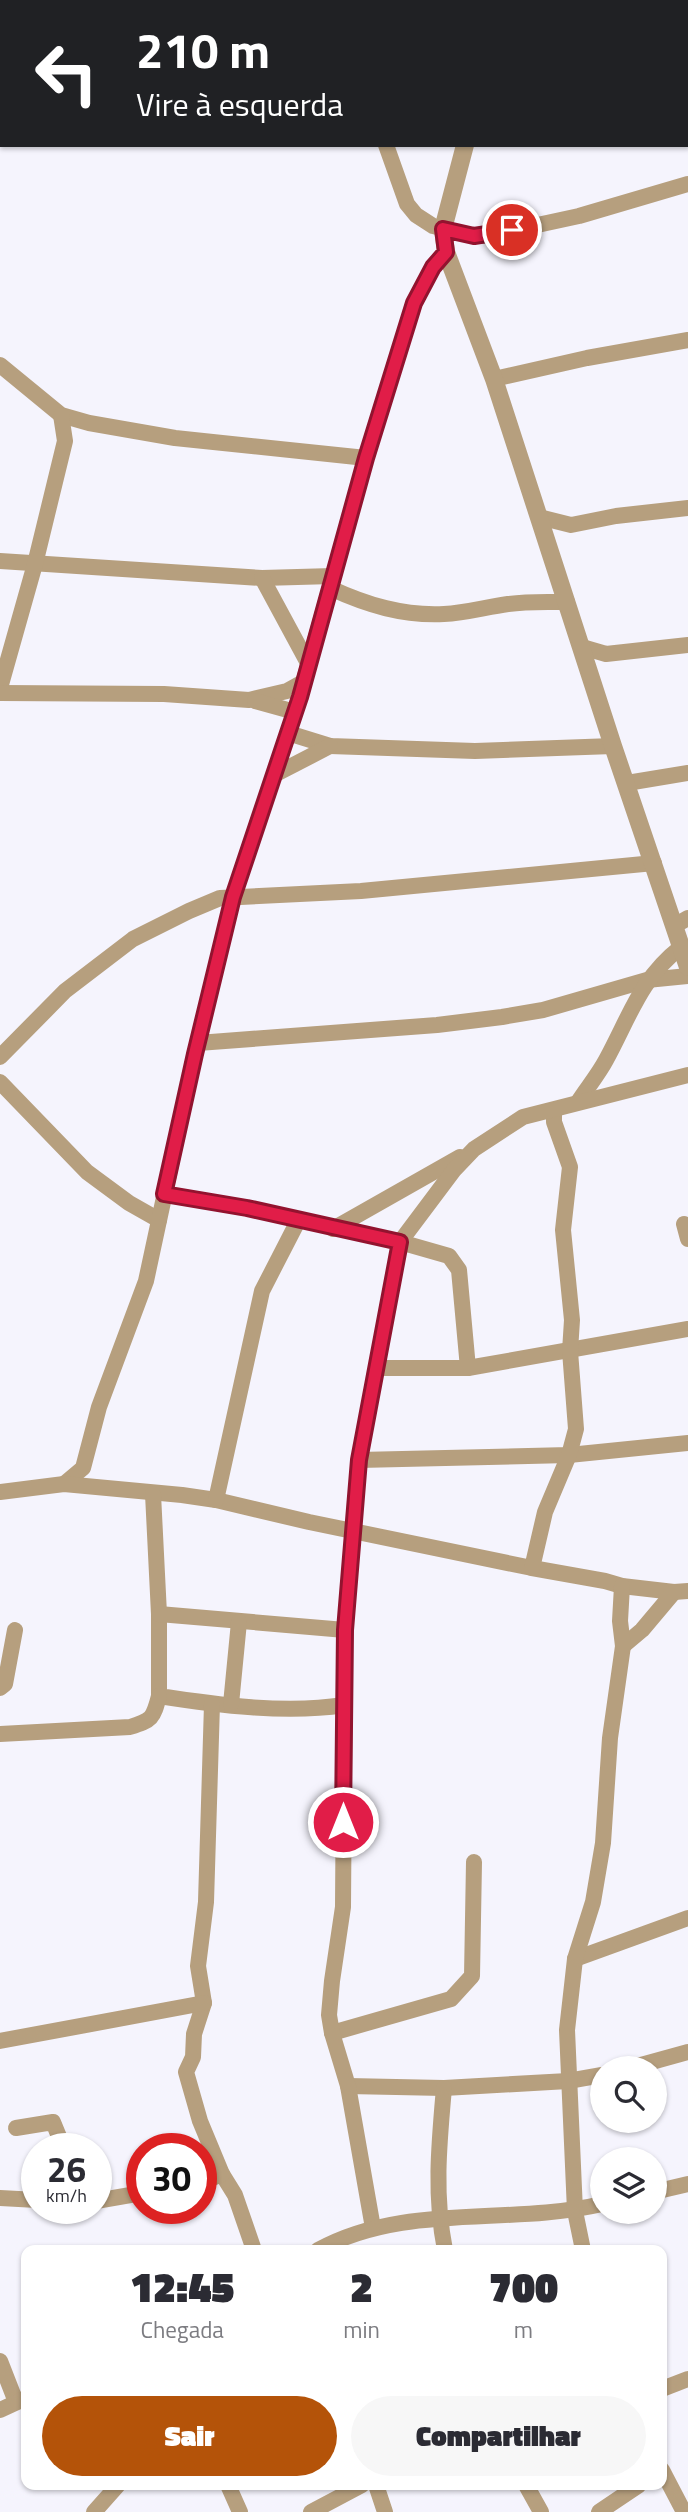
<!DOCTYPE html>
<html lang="pt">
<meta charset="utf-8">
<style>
body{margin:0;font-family:"Titillium Web",sans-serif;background:#f7f7f7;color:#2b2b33;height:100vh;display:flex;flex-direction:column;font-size:26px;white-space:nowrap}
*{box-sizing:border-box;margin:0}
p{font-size:23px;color:#7c7c81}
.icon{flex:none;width:38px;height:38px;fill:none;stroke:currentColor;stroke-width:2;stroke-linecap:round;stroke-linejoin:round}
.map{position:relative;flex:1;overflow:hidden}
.drawer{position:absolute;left:21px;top:2245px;width:646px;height:245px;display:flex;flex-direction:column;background:#fff;border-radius:14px;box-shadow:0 2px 5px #0004}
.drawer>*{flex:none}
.banner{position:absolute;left:0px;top:0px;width:690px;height:147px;box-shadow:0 2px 5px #0004;background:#202124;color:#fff;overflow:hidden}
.fabs{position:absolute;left:590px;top:2056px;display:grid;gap:14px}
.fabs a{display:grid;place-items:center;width:77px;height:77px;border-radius:50%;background:#fff;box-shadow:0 2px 5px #0004;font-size:35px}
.speed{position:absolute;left:21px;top:2133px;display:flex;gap:14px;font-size:35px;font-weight:700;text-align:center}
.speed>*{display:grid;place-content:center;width:91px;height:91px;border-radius:50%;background:#fff;box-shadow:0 2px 5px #0004;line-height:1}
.speed small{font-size:18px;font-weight:400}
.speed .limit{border:10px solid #d22;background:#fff;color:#111}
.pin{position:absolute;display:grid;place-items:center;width:60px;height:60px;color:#fff;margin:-30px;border:4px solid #fff;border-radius:50%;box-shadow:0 2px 7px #0007}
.me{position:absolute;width:77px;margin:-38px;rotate:0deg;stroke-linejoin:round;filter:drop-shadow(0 0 5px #0008)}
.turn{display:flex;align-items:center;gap:24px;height:147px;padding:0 21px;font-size:32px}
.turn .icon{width:91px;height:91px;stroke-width:2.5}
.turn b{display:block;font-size:49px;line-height:60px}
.eta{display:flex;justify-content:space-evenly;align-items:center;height:119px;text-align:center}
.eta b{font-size:42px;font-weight:800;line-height:49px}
.cta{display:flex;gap:14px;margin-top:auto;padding:14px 21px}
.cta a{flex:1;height:80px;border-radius:42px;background:#b45309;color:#fff;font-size:28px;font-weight:800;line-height:80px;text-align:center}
.cta a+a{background:#f7f7f7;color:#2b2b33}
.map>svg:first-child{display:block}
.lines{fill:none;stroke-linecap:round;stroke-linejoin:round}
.minor{stroke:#b69f7e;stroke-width:16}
.tertiary{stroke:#b69f7e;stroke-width:18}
.route-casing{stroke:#92132f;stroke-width:18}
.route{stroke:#e11d48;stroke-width:12}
</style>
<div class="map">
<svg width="688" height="2512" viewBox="0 0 688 2512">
<rect width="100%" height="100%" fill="#f5f4fd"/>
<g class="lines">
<!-- minor -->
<g class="minor">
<path d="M338,0L339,2"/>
<path d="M386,145L407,204L416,215L433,226L474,236L491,235L579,216L688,184"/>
<path d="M0,365L61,415L89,423L175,438L366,458"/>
<path d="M494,379L587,358L688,340"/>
<path d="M539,517L571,525L616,516L688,508"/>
<path d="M0,561L262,578L333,576"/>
<path d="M262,578L309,665"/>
<path d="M330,588C367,605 403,616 444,614C466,613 486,607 508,604C528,601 547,602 567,602"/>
<path d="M582,647L606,654L688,645"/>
<path d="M0,688L35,564L65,441L61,415"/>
<path d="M0,693L164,694L249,700L287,691L305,681"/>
<path d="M255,701L295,712"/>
<path d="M288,733L330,746L475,751L613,746"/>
<path d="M276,774L330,746"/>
<path d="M627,783L688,773"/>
<path d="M674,926L688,918"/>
<path d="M198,1043L437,1025L502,1017L543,1010L647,980L688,976"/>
<path d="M0,1057L65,991L133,939L189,911L220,898L361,891L654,863"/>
<path d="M0,1082L87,1172L129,1203L159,1220"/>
<path d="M578,1102C587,1088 598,1075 606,1060C630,1016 640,979 681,947"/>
<path d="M164,1194L247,1208L400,1242L449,1256L459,1270L468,1368"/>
<path d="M684,1224L688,1239"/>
<path d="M333,1229L460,1157"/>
<path d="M377,1368H468L688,1329"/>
<path d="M359,1460L569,1455L688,1443"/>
<path d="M64,1484L83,1468L99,1407L146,1281L195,1053L233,897L295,712L366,458L414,303L433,267L446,252"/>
<path d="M0,1492L64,1484L182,1495L216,1500L309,1522L532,1568L605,1581L622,1586L674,1592L688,1591"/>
<path d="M153,1494L159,1614V1696C217,1705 286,1714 344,1705"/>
<path d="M216,1500L262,1291L298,1221"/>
<path d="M532,1568L545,1512L569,1455L576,1429L570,1351L572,1320L563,1230L570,1167L554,1122V1110"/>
<path d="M159,1614L345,1630"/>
<path d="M623,1646L642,1630L674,1592"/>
<path d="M0,1688L5,1684L15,1630"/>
<path d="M212,1704L206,1902L198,1966L204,2003L194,2034L193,2057L186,2072L200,2121L222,2174L235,2195L254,2250"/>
<path d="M231,1704L239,1622"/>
<path d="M0,1734L130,1727C152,1720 153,1719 159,1696"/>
<path d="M575,1959L688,1918"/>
<path d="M332,2033L451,1999L472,1976L474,1862"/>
<path d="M0,2041L204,2003"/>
<path d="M630,2068L688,2052"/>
<path d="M348,2086L444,2088L568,2081L602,2075"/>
<path d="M444,2088C439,2144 434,2195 445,2250"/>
<path d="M16,2128L53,2122L60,2139V2149"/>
<path d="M201,2183L222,2174"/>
<path d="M654,2192L688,2184"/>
<path d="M0,2198L37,2200"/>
<path d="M96,2201L142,2193"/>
<path d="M373,2228L348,2086L332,2033L329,2015L332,1981L343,1907L345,1630L359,1460L400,1242L454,1170L474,1149L523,1117L688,1075"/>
<path d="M318,2250C406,2202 508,2226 602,2204"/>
<path d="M583,2250L575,2211L567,2030L575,1959L593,1902L603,1843L610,1738L623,1646L620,1621L622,1586"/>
<path d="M0,2361L16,2402"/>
<path d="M662,2389L688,2379"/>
<path d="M0,2410L26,2398"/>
<path d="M662,2470L684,2512"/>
<path d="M228,2485L240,2512"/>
<path d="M376,2485L385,2512"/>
<path d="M526,2485L541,2512"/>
<path d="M94,2512L118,2485"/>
<path d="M311,2512L362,2485"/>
<path d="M599,2512L639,2485"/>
</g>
<!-- tertiary -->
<g class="tertiary">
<path d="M500,2L501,0"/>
<path d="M465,145L443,229L446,252L494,379L613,746L688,967"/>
</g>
</g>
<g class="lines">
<!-- route casing -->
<g class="route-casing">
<path id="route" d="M343,1822L345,1630L359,1460L400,1242L247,1208L164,1194L195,1054L233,897L300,697L366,458L414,303L433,267L446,252L443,229L474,236L512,230"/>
</g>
<!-- route -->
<use href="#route" class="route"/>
</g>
</svg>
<div class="fabs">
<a><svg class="icon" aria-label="search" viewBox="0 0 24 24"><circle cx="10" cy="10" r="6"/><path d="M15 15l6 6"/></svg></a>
<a><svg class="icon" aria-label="layers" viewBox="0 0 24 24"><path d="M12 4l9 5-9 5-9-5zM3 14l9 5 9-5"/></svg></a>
</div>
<div class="speed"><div>26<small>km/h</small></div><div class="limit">30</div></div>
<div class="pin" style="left:512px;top:230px;background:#d93025"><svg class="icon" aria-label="arrive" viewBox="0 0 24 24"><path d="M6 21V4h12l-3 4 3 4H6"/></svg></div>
<svg class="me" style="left:343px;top:1822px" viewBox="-20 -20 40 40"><circle r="17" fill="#e11d48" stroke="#fff" stroke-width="3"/><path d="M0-11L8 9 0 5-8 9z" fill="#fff"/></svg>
<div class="banner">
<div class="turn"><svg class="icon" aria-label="left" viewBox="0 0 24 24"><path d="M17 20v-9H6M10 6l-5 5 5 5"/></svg><div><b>210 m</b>Vire à esquerda</div></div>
</div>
<section class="drawer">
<div class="eta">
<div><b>12:45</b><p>Chegada</p></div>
<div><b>2</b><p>min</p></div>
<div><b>700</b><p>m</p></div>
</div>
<div class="cta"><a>Sair</a><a>Compartilhar</a></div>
</section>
</div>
